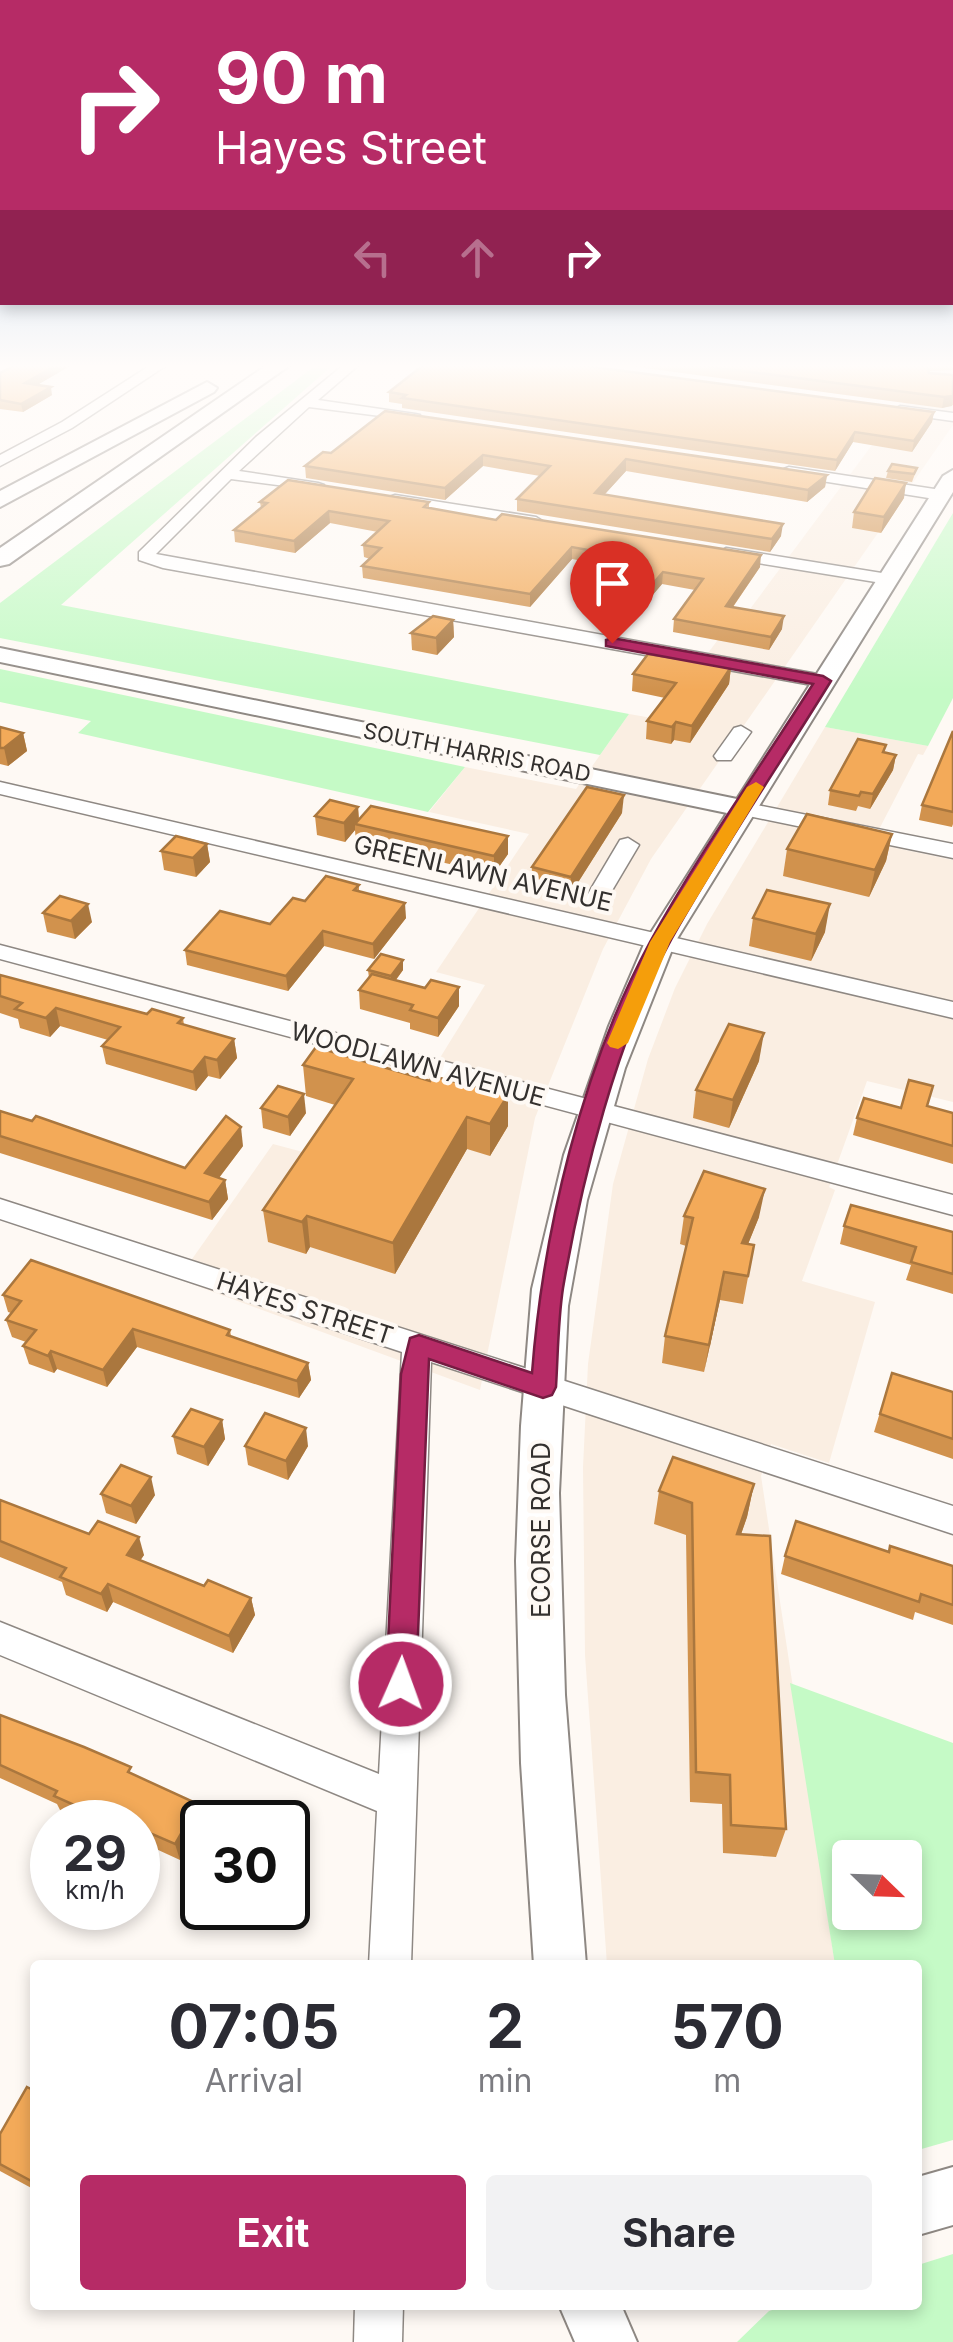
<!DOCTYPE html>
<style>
body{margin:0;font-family:Inter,sans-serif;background:#f2f2f3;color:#2b2b33;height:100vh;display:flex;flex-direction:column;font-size:38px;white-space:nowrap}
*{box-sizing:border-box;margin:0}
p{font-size:32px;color:#7c7c81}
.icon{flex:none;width:55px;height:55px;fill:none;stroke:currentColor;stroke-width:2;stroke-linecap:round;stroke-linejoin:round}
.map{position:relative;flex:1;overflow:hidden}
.sheet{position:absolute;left:30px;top:1960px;width:892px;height:350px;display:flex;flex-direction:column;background:#fff;border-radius:10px;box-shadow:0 5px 15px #0003}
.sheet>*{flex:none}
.hud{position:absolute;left:0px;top:0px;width:955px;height:305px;box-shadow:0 5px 15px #0003;background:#b62b66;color:#fff;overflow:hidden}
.needle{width:65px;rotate:113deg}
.buttons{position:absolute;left:832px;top:1840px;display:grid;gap:20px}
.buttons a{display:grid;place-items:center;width:90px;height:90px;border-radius:10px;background:#fff;box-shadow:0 5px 15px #0003;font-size:50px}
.speed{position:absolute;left:30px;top:1800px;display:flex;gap:20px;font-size:50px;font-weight:700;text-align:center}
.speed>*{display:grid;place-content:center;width:130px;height:130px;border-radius:50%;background:#fff;box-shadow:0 5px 15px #0003;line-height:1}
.speed small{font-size:25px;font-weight:400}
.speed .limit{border:5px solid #111;border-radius:15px;background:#fff;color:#111}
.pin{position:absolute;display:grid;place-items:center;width:85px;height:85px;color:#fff;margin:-102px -42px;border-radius:50% 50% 50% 0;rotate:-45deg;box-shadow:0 0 10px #0007}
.pin .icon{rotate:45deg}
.me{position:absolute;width:110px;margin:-55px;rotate:2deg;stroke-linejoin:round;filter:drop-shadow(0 0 8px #0008)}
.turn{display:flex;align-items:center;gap:35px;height:210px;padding:0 50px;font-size:45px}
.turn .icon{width:130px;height:130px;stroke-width:2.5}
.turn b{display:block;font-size:70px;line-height:85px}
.lanes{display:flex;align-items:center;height:95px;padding:0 50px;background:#0003;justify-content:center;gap:50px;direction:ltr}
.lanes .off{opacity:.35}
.eta{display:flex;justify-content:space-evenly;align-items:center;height:170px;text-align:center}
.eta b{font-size:60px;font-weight:700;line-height:70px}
.button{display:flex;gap:20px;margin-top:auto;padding:20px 50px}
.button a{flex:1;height:115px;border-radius:10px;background:#b62b66;color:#fff;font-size:40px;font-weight:700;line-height:115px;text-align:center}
.button a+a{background:#f2f2f3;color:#2b2b33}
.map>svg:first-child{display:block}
.built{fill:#faeee2}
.green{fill:#c5fac6;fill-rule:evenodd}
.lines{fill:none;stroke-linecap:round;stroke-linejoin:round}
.minor-casing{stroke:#8e8883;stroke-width:3}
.major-casing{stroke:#8e8883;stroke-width:4}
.highway-casing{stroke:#8e8883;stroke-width:4}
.minor{fill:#fff;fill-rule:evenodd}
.major{fill:#fff;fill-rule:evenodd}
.highway{fill:#fff;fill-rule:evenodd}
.wall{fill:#d1924d}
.shaded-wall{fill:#aa773e}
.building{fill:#f3aa59;stroke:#aa773e;stroke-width:2.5}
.route{fill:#b62b66;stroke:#761c42;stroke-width:2.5}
.slow{fill:#f59e0b}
.labels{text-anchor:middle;stroke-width:8;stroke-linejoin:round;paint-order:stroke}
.far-street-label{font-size:22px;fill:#33302e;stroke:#fef9f4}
.street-label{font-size:25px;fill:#33302e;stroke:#fef9f4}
</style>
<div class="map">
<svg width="953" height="2342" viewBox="0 0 953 2342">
<rect width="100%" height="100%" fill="#fef9f4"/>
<!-- built -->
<g class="built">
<path d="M933,363H953V425L651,859L603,949L535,1118L480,1390L178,1279L273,1144L314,1155L384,1047L438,1061L485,985L436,972L529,834L429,812L465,767L576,789L629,714L658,719L742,608L750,609Z"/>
<path d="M825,727L928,746L923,755L918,754L872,843L953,860V1102L867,1081L829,1187L835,1190L802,1281L875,1302L829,1463L771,1444L761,1476L835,1965H607L585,1655L583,1467L588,1364L613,1184L648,1059L675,988L707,924Z"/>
</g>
<!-- green -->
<g class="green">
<path d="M319,363H335L61,605L629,714L600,755L0,638V603Z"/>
<path d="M953,513V698L928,746L825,727Z"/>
<path d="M0,669L465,767L428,812L78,733L91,721L0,702Z"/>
<path d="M790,1683L953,1743V2140L918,2150V1965H835ZM850,1858H905V1912H850Z"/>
<path d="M953,2254V2342H737L769,2311L788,2305H918V2265Z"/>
</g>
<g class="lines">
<!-- minor casing -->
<g class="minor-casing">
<g id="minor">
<path d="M154,363H170L72,428L0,466V455L62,422Z"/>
<path d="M346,363H361L318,400L415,414L420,415V421L309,407L239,471L318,483L324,485V491L231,479L156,554L823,675L833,681L823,687L163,568L139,560V552L256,437Z"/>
<path d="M900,406L953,413V421L895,413L893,410Z"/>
<path d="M789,467L941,490L949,495L941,500L784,475V469Z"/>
<path d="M395,495L536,517L544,522L536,527L389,503V497Z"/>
<path d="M726,548L888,574L897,579L888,584L720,557L718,553Z"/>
<path d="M741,726L751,732L731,760H717L714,756L734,728Z"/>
<path d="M0,782L953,1002V1018L0,794Z"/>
<path d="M742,802L953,844V858L734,813L731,808Z"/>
<path d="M628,838L639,845L607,899L604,904H588L585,899L620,840Z"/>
<path d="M0,945L953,1195V1215L0,959Z"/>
<path d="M0,1199L953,1506V1534L431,1362L411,1965H369L377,1811L0,1655V1622L379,1774L402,1352L0,1219Z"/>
<path d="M355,2305H403L402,2342H354Z"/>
</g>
</g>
<!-- major casing -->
<g class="major-casing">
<g id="major">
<path d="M953,470V492L675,942L625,1068L587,1200L568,1306L559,1493L565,1695L586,1965H534L521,1763L516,1561L521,1426L532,1289L564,1155L609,1026L645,942L727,813L0,662V648L737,799L943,476Z"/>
<path d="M953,2167V2225L918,2235V2177Z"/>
<path d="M559,2305H621L637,2342H575Z"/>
</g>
</g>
<!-- highway casing -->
<g class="highway-casing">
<g id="highway">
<path d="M270,363H293L9,564L0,566V548Z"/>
<path d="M207,382L217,388L214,392L0,507V491Z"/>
</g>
</g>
<!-- minor -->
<use href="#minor" class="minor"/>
<!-- major -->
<use href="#major" class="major"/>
<!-- highway -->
<use href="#highway" class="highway"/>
</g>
<!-- wall -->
<g class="wall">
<path d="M19,363H75L37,385L52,395L23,412L0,409V373Z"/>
<path d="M607,363H953V370L929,371V373L953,375V405L942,408Z"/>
<path d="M389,392L934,412L932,422L912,452L853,442L835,471L402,408V404L389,402Z"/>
<path d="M385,411L827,475L825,487L807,502L626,471L604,495L781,536L770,552L517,511V499L540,476L483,466L445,500L306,478L305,466L331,453Z"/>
<path d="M917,468L912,482L886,478L888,471Z"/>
<path d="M904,498L881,533L852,528L854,512Z"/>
<path d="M260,502H429V508L760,567L733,607L782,629L769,650L673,632L674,619L695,590L662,584L628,624L606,619L607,606L636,571L572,559L530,607L363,578L362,566L370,559L364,557L363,545L378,532L330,523L295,553L235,542L234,530L261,508Z"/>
<path d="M453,620L454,637L437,655L412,650L411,633Z"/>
<path d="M731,667L729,684L690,743L674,740L671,744L646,739L647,721L665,698L632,691L633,674Z"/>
<path d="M0,727L23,733L27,751L8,766L0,764Z"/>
<path d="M953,731V824L952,827L919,820L922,805Z"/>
<path d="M886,745L884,752L896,755L893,770L870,809L858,806L856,811L828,805L830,790Z"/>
<path d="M358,807L359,819L508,854L494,874L356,843L355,830L345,842L317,835L315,816Z"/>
<path d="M622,813L570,895L531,886L532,867Z"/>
<path d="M892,834L886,861L869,897L783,876L787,849Z"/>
<path d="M207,844L210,862L196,877L164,870L161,851Z"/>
<path d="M359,885V892L406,918L374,959L324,946L288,991L187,965L185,950L270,924L305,901Z"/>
<path d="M43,913L92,922L75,939L47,932Z"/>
<path d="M753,918L825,932L811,961L749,946Z"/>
<path d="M368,970H403L396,980L425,988L459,987V1006L438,1037L410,1029V1023L360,1009L359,990L369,978Z"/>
<path d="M0,975L147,1014L183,1018L184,1025L234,1039L237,1058L220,1079L208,1076L196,1091L106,1064L102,1046L108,1040L60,1026L50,1037L20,1028L18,1019L0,1013Z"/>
<path d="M759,1061L729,1128L693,1118L696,1090Z"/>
<path d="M303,1065L430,1081L508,1095V1126L490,1156L467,1149L395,1274L310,1247L306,1254L268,1242L263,1210L335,1105L306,1096Z"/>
<path d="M928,1106L953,1113V1164L853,1135L857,1118L901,1108Z"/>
<path d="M261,1108L306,1113L290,1136L263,1128Z"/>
<path d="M0,1111L185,1168L243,1146L219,1178L225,1180L228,1199L212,1220L0,1153Z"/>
<path d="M684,1216L759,1217L748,1244L754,1245L743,1304L720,1300L704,1372L662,1363L665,1336L686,1246L680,1244Z"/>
<path d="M844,1226L953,1232V1294L906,1280L911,1265L840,1244Z"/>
<path d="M3,1295L230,1330L231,1336L308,1363L311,1380L299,1398L137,1347L107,1387L57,1369L54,1373L29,1364L23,1346L26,1342L12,1337L6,1320L11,1313L8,1312Z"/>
<path d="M892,1373L953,1392V1459L874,1432Z"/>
<path d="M222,1420L225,1439L208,1466L177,1454L173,1436Z"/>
<path d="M245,1446H308L288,1480L248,1465Z"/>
<path d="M754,1484L747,1517L741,1534L786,1829L776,1857L723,1853L722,1804L690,1802L686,1535L654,1524L659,1491Z"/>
<path d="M101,1494L155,1495L136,1524L106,1513Z"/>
<path d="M0,1500L144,1555L140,1560L204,1586L251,1598L255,1615L233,1653L113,1602L107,1612L66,1595L62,1582L0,1557Z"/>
<path d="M889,1552L953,1566V1625L915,1612L913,1620L781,1574L785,1556Z"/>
<path d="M0,1715L198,1804L202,1820L180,1860L156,1849L138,1882V1822H84L61,1812L57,1804L0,1778Z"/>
<path d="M84,1908H123L115,1922Z"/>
<path d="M35,2091V2190L0,2171V2134Z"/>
</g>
<!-- shaded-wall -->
<g class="shaded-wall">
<path d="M60,363H75L27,391L25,383Z"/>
<path d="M51,387L52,395L23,412L21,404Z"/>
<path d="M953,396L952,406L942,408L944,397Z"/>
<path d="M934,412L932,422L912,452L914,441Z"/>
<path d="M855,432L853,442L835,471L837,460Z"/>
<path d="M483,455V466L445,500V488Z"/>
<path d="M626,459V471L595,505V493Z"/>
<path d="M827,475L825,487L807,502L808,490Z"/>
<path d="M906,483L904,498L881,533L884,517Z"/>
<path d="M329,511L330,523L295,553L294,541Z"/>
<path d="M783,524L781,536L770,552L772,539Z"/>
<path d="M572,547V559L530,607V594Z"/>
<path d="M761,555L760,567L725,618L726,606Z"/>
<path d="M663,572L662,584L628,624L629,611Z"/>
<path d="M784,616L782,629L769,650L771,637Z"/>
<path d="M453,620L454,637L437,655L436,638Z"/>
<path d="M731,667L729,684L690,743L692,726Z"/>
<path d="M676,722L674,740L671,744L672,727Z"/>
<path d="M23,733L27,751L8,766L4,748Z"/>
<path d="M896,755L893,770L870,809L873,794Z"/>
<path d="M624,795L622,813L570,895L571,877Z"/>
<path d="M358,807L359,825L355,824V830L345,842L344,823Z"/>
<path d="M892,834L886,861L869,897L875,870Z"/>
<path d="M508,836V854L494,874V856Z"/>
<path d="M207,844L210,862L196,877L193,858Z"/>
<path d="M405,903L406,918L374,959L373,944Z"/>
<path d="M88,904L92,922L75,939L71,921Z"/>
<path d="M830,904L825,932L811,961L816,934Z"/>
<path d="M323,931L324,946L288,991L286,976Z"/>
<path d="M403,960V970L391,986V976Z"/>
<path d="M459,987V1006L438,1037V1018Z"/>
<path d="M56,1008L60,1026L50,1037L46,1018Z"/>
<path d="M764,1033L759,1061L729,1128L733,1100Z"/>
<path d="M234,1039L237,1058L220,1079L217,1060Z"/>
<path d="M205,1057L208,1076L196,1091L193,1072Z"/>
<path d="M304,1094L306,1113L290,1136L288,1117Z"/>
<path d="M508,1095V1126L490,1156V1124Z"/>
<path d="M467,1117V1149L395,1274L393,1243Z"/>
<path d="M241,1127L243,1146L208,1192L205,1173Z"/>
<path d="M225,1180L228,1199L212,1220L209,1202Z"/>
<path d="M765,1189L759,1217L737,1271L742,1243Z"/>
<path d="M307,1216L310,1247L306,1254L302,1222Z"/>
<path d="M724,1272L720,1300L704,1372L709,1345Z"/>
<path d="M133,1329L137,1347L107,1387L103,1370Z"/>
<path d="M51,1351L57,1369L54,1373L48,1356Z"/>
<path d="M308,1363L311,1380L299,1398L297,1381Z"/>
<path d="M222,1420L225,1439L208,1466L204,1447Z"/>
<path d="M306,1428L308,1446L288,1480L286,1461Z"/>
<path d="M151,1477L155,1495L136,1524L131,1506Z"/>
<path d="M754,1484L747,1517L730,1566L737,1534Z"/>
<path d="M139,1537L144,1555L132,1573L127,1555Z"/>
<path d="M108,1584L113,1602L107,1612L101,1594Z"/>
<path d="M251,1598L255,1615L233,1653L229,1636Z"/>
<path d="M198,1804L202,1820L180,1860L175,1844Z"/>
<path d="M150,1833L156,1849L138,1882V1856Z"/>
<path d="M108,1908H123L115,1922Z"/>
</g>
<!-- building -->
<g class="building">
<path d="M19,363H60L25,383L51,387L21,404L0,400V373Z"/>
<path d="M426,363H564L934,412L914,441L855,432L837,460L402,398L406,395L389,392Z"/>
<path d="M682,363H927L929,373L953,375V396L944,397Z"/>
<path d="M385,411L827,475L808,490L626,459L595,493L783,524L772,539L517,499L550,466L483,455L445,488L305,466L323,452L331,453Z"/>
<path d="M892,464L917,468L914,474L888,471Z"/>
<path d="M875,478L906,483L884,517L854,512Z"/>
<path d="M288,480L429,502L424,507L496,520L502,514L761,555L726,606L784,616L771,637L674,619L703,579L663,572L629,611L607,606L644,560L572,547L530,594L362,566L381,548L363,545L389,521L329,511L294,541L234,530L267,503L260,502Z"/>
<path d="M433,616L453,620L436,638L411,633Z"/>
<path d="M648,654L731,667L692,726L676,722L672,727L647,721L676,683L633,674Z"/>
<path d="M0,727L23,733L4,748H0Z"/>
<path d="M953,731V812L922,805Z"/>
<path d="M858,739L886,745L883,752L896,755L873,794L861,792L859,796L830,790Z"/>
<path d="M587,787L624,795L571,877L532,867Z"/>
<path d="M330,800L358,807L344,823L315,816Z"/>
<path d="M371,806L508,836L494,856L355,824Z"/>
<path d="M807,814L892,834L875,870L787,849Z"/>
<path d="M176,836L207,844L193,858L161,851Z"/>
<path d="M326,876L359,885L354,890L405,903L373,944L323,931L286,976L185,950L220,911L270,924L293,898L305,901Z"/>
<path d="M767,890L830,904L816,934L753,918Z"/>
<path d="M60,896L88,904L71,921L43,913Z"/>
<path d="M381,954L403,960L391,976L368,970Z"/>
<path d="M372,974L425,988L431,980L459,987L438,1018L410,1010L413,1005L359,990Z"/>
<path d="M0,975L147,1014L152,1009L183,1018L178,1023L234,1039L217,1060L205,1057L193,1072L102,1046L120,1027L56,1008L46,1018L15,1009L22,1003L0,996Z"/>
<path d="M729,1024L764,1033L733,1100L696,1090Z"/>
<path d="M316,1047L430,1081L432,1076L508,1095L490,1124L467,1117L393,1243L307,1216L302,1222L263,1210L353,1079L303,1065Z"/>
<path d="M909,1080L933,1086L927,1106L953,1113V1146L857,1118L864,1098L901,1108Z"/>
<path d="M278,1086L304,1094L288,1117L261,1108Z"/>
<path d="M0,1111L32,1121L36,1116L185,1168L226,1116L241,1127L205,1173L225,1180L209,1202L0,1136Z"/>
<path d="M704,1171L765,1189L742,1243L754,1245L748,1276L724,1272L709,1345L665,1336L693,1218L684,1216Z"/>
<path d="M851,1205L953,1232V1274L911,1262L916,1247L844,1226Z"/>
<path d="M31,1260L230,1330L227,1335L308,1363L297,1381L133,1329L103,1370L51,1351L48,1356L23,1346L36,1330L6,1320L21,1301L3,1295Z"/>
<path d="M892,1373L953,1392V1439L880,1414Z"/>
<path d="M191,1409L222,1420L204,1447L173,1436Z"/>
<path d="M265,1413L306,1428L286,1461L245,1446Z"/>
<path d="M673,1457L754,1484L737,1534L770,1536L786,1829L731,1825L730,1775L696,1772L692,1503L659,1491Z"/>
<path d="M121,1465L151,1477L131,1506L101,1494Z"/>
<path d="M0,1500L89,1534L98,1521L139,1537L127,1555L204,1586L208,1580L251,1598L229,1636L108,1584L101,1594L60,1577L66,1568L0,1541Z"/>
<path d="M796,1521L889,1552L890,1546L953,1566V1605L921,1594L919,1602L785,1556Z"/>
<path d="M0,1715L84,1747L131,1767L128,1772L198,1804L175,1844L150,1833L138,1856V1822H112L54,1796L57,1791L0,1765Z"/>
<path d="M27,2087L35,2091V2183L0,2164V2134Z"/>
</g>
<!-- sky -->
<linearGradient id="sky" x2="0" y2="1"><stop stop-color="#a1c7ed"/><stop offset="0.53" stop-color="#fffcfa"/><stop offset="1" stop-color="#fffcfa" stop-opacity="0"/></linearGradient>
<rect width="953" height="691" fill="url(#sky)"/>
<!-- route -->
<path class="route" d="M612,638L823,676L831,681C778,767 720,852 671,940C617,1038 582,1179 563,1288C558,1321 558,1355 556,1387L552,1395L543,1398L429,1359L416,1684L411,1694L401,1698L390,1694L386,1684L401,1374L410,1338L419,1335L532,1373C543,1230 582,1068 650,942C699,853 759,769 813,684L606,646V640Z"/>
<!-- slow -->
<path class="slow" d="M756,782L764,787L670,942L628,1043L618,1049L610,1047L607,1043L650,942L747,787Z"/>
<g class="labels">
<!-- far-street labels -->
<g class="far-street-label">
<text transform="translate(477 752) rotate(11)" y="8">SOUTH HARRIS ROAD</text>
</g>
<!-- street labels -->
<g class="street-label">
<text transform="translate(483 873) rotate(13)" y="9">GREENLAWN AVENUE</text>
<text transform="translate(418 1064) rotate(15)" y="9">WOODLAWN AVENUE</text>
<text transform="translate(305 1308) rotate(18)" y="9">HAYES STREET</text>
<text transform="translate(541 1530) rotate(-90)" y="9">ECORSE ROAD</text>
</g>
</g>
</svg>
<div class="buttons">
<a><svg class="needle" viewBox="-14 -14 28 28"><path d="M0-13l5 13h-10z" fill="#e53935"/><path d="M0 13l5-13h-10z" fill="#7c7c81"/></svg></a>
</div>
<div class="speed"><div>29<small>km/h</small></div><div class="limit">30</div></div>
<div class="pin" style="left:612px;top:643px;background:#d93025"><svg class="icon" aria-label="arrive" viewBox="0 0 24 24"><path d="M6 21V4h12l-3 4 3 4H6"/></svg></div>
<svg class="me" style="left:401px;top:1684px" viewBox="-20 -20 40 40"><circle r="17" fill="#b62b66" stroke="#fff" stroke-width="3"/><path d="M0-11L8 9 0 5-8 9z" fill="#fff"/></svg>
<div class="hud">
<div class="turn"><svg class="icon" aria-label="right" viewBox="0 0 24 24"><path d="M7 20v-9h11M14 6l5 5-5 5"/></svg><div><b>90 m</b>Hayes Street</div></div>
<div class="lanes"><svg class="icon off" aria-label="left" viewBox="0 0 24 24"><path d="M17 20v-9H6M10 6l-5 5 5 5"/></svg><svg class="icon off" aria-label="ahead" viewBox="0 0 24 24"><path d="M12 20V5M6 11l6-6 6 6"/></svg><svg class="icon" aria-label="right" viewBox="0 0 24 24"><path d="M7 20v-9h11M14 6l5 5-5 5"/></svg></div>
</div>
<section class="sheet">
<div class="eta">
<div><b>07:05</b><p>Arrival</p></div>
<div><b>2</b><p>min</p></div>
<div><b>570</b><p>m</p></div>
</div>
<div class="button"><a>Exit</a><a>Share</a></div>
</section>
</div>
